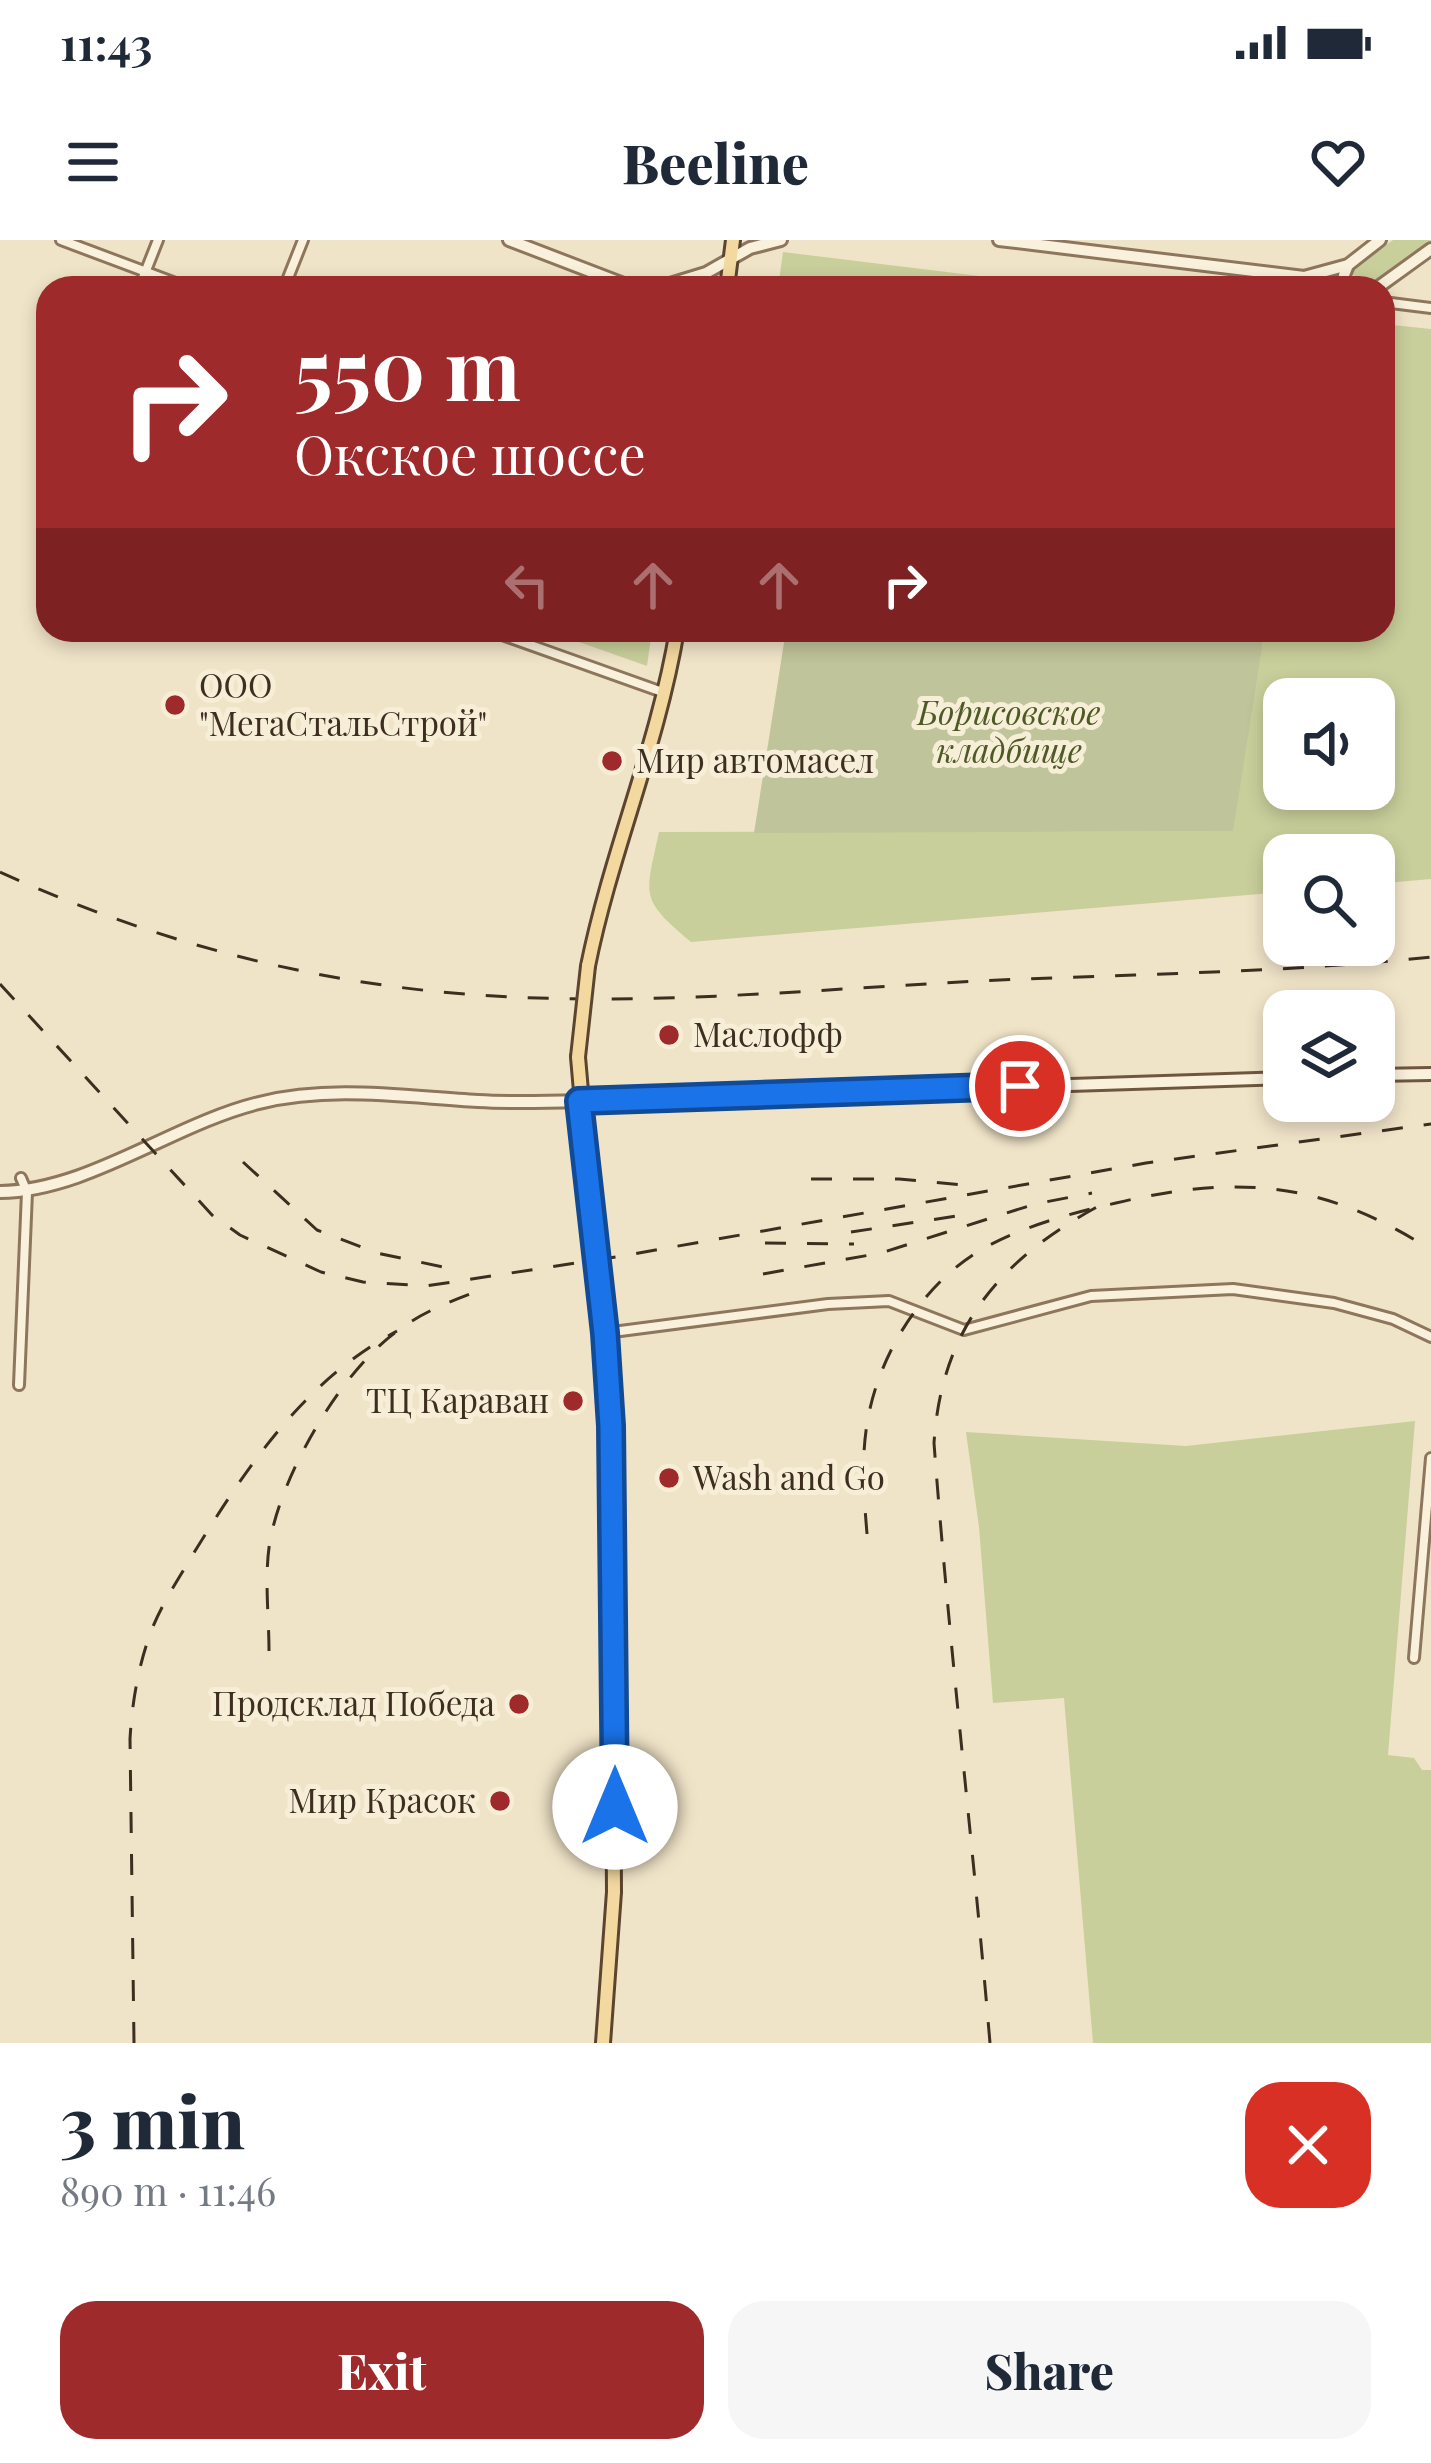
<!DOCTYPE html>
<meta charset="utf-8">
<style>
body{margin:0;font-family:"Playfair Display",serif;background:#f6f6f7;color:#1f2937;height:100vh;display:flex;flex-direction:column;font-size:45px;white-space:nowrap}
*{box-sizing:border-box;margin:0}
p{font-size:39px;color:#747a83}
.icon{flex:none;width:66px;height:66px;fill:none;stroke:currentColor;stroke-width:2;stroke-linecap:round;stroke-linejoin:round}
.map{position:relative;height:1803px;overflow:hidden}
.sheet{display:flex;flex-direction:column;background:#fff;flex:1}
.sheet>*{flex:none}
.hud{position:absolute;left:36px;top:36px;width:1359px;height:366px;border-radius:36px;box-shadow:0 6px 18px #0003;background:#9e2a2b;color:#fff;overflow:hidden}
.buttons{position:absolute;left:1263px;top:438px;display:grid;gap:24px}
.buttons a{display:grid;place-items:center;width:132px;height:132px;border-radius:24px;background:#fff;box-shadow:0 6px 18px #0003;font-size:60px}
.pin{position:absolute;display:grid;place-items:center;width:102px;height:102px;color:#fff;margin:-51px;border:6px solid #fff;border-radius:50%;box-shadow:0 3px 12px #0007}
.me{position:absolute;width:132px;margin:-66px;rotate:0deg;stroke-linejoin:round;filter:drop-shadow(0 0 9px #0008)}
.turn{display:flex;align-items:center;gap:42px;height:252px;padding:0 60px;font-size:54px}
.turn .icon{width:156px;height:156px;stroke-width:2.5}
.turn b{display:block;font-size:84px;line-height:102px}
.lanes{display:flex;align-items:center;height:114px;padding:0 60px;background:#0003;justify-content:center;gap:60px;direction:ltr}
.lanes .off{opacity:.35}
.round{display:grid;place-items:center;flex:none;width:126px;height:126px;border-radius:36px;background:#f6f6f7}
.overview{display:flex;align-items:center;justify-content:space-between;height:204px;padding:0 60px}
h1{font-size:72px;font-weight:800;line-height:90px}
.action{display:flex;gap:24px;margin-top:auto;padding:24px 60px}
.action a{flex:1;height:138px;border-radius:36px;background:#9e2a2b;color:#fff;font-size:48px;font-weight:800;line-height:138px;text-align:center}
.action a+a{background:#f6f6f7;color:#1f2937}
.status{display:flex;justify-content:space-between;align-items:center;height:84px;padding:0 60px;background:#fff;direction:ltr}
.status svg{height:33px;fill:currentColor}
header{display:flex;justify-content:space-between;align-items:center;height:156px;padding:0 60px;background:#fff;font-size:54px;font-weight:800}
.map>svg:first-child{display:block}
.green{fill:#c9cf9b;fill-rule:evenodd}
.cemetery{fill:#bfc49a}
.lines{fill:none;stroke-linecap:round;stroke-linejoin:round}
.minor-casing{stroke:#8d765c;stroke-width:14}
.tertiary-casing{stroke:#8d765c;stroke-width:16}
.secondary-casing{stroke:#6f573f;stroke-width:16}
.primary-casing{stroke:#5b4430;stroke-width:18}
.minor{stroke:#faf1dc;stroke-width:8}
.tertiary{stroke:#faf1dc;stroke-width:10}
.secondary{stroke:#faf1dc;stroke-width:10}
.primary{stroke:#f3d9a0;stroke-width:12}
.rail{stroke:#3d2e20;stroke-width:3;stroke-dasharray:21 21;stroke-linecap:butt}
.primary-bridge-casing{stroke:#5b4430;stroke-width:18;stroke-linecap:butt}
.primary-bridge{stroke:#f3d9a0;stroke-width:12}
.route-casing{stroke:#114b97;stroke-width:30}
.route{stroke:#1a73e8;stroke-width:21}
.poi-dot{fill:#9e2a2b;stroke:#f7eed8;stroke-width:4.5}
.labels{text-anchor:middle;stroke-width:10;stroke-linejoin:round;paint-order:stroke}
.poi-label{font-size:33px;fill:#3d2e20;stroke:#f7eed8;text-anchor:start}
.park-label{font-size:33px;font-style:italic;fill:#4d5a26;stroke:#f7eed8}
</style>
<div class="status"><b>11:43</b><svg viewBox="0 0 49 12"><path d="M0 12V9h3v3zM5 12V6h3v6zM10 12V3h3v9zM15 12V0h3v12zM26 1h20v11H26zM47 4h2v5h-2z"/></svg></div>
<header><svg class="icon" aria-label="menu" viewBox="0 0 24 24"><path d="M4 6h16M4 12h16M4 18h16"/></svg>Beeline<svg class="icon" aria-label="heart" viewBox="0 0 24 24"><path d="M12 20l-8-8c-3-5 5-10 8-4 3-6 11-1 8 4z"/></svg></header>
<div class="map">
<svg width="1431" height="1803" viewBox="0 0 1431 1803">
<rect width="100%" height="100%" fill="#f0e4c8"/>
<!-- green -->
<g class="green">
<path d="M1393,0H1431L1364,48L1350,31Z"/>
<path d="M783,12L1044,44L1082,48H778Z"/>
<path d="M1383,84L1431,89V639L1374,644V615H1284V652L691,702C639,658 645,657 659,592L1232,591L1265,390H1383ZM1284,459H1374V549H1284Z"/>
<path d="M545,390H652L647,426Z"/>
<path d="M1415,1181L1388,1515L1414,1518L1422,1530H1431V1803H1093L1064,1458L993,1463L979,1287L966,1192L1186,1206Z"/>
</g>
<!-- cemetery -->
<path class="cemetery" d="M786,390H1265L1233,591L754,593Z"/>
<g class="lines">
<!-- minor casing -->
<g class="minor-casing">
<g id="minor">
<path d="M61,0L189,48"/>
<path d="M139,48L158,0"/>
<path d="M284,48L303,0"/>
<path d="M1383,62L1431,68"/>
<path d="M488,390L665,453"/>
<path d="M605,1093L828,1064L889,1061L964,1090L1091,1056L1233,1049L1334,1063L1393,1079L1431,1097"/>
<path d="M19,1145L27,952L21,938"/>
<path d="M1414,1418L1431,1218"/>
</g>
</g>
<!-- tertiary casing -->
<g class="tertiary-casing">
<g id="tertiary">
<path d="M509,0L634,48"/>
<path d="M999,0L1304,37L1348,25L1380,0"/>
<path d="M1307,38L1333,48"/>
<path d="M657,48L706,33L750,8L781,0"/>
<path d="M1345,48L1344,35L1348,25"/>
<path d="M1377,48L1431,9"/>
<path d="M0,952C88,951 173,884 259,863C331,845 405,857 478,861C512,863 546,862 579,861"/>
</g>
</g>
<!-- secondary casing -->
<g class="secondary-casing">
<g id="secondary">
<path d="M1374,835L1431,834"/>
<path d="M579,861L1284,838"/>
</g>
</g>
<!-- primary casing -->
<g class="primary-casing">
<g id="primary">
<path d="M727,48L733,0"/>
<path d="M588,726C611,612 658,505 677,390"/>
<path d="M578,817L611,1193L614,1652L603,1803"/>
</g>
</g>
<!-- minor -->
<use href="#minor" class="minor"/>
<!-- tertiary -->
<use href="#tertiary" class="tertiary"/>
<!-- secondary -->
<use href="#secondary" class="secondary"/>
<!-- primary -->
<use href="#primary" class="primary"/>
<!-- rail -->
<g class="rail">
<path d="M0,632C123,688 256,728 390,746C584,773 784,751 978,741C1129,734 1281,733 1431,717"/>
<path d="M0,744L212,975L240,995L321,1032L363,1042L426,1046L622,1016L1146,923L1431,884"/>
<path d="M243,922L317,990L377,1013L462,1031"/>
<path d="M811,939H899L963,945"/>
<path d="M851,992L970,974"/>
<path d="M765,1003L854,1004"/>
<path d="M763,1034L881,1013L1035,964L1092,953"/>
<path d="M867,1294C864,1257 861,1221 867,1184C878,1114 924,1041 986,1007C1027,985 1072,973 1116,963C1237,934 1324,941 1431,1010"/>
<path d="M269,1411C269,1376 264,1336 270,1301C282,1234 340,1133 396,1092C423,1071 454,1060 486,1048"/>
<path d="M134,1803L130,1499C132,1465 137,1433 148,1400C158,1369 178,1340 195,1311C248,1225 305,1140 397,1091"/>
<path d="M990,1803C973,1603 949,1404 934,1203C941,1090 999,1020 1097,967"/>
</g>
<!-- primary-bridge casing -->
<g class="primary-bridge-casing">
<path id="primary-bridge" d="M578,817L588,726"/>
</g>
<!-- primary-bridge -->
<use href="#primary-bridge" class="primary-bridge"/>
</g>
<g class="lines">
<!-- route casing -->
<g class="route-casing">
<path id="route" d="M615,1567L611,1186L605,1093L579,861L1020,846"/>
</g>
<!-- route -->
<use href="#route" class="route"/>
</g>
<!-- markers -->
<g class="poi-dot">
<circle cx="175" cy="465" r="12"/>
<circle cx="612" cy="521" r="12"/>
<circle cx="669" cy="795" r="12"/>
<circle cx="573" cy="1161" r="12"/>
<circle cx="669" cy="1238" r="12"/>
<circle cx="519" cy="1464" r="12"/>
<circle cx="500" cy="1561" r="12"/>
</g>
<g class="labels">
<!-- poi labels -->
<g class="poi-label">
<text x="199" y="458">ООО<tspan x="199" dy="38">"МегаСтальСтрой"</tspan></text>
<text x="636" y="533">Мир автомасел</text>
<text x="693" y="807">Маслофф</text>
<text x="549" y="1173" text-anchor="end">ТЦ Караван</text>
<text x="693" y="1250">Wash and Go</text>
<text x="495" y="1476" text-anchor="end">Продсклад Победа</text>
<text x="476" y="1573" text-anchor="end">Мир Красок</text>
</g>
<!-- park labels -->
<g class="park-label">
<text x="1009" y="485">Борисовское<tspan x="1009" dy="38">кладбище</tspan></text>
</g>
</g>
</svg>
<div class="buttons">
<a><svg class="icon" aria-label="sound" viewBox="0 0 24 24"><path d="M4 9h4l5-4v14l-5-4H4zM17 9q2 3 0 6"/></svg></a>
<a><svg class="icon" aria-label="search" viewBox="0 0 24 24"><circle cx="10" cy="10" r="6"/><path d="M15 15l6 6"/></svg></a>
<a><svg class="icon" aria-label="layers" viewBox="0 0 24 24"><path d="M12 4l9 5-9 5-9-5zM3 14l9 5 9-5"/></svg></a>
</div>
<div class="pin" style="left:1020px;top:846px;background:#d93025"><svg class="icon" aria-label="arrive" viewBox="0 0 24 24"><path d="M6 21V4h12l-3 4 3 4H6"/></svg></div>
<svg class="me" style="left:615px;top:1567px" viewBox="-20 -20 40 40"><circle r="19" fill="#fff"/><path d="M0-13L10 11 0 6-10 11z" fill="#1a73e8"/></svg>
<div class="hud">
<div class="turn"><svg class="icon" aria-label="right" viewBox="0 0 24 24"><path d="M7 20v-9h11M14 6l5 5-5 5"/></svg><div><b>550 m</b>Окское шоссе</div></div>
<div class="lanes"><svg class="icon off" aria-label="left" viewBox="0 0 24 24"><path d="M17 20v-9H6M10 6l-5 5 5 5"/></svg><svg class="icon off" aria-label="ahead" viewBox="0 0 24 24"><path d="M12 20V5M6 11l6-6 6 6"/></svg><svg class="icon off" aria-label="ahead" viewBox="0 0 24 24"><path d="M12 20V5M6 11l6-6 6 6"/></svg><svg class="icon" aria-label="right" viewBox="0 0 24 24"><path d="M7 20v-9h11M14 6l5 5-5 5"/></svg></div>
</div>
</div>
<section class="sheet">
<div class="overview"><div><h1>3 min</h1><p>890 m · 11:46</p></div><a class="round" style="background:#d93025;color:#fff"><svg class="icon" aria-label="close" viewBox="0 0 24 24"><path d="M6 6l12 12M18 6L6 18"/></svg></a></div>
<div class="action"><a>Exit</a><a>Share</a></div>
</section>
